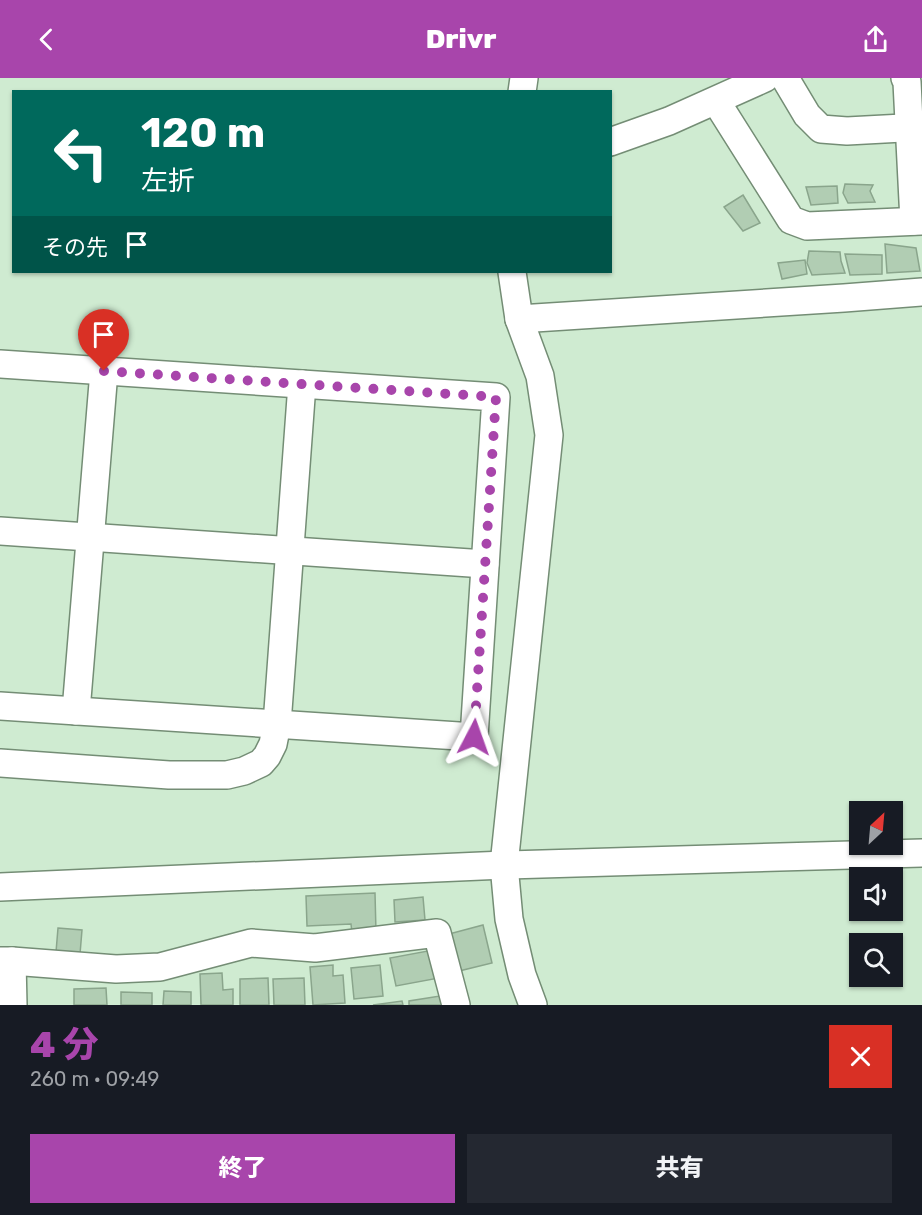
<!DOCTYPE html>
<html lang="ja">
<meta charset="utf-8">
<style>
body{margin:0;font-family:Rubik,"Noto Sans JP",sans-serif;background:#242831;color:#f1f3f6;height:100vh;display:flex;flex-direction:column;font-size:22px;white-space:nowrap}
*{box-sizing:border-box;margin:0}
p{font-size:20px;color:#9ea1a6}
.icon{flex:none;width:33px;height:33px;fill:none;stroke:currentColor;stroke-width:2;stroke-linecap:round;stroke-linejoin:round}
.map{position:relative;height:927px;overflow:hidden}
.drawer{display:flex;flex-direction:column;background:#171b24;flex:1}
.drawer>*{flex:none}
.banner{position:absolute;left:12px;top:12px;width:600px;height:183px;border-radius:0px;box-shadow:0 2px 4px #0004;background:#00695c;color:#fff;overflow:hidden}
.needle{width:39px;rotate:26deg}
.tools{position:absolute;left:849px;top:723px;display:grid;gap:12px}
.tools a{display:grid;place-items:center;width:54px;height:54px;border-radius:0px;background:#171b24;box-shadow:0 2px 4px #0004;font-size:30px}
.pin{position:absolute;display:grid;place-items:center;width:51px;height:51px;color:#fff;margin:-62px -26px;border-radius:50% 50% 50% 0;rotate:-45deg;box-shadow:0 0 6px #0007}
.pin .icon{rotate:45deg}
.me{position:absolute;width:66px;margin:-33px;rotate:4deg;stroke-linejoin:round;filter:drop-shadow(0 0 4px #0008)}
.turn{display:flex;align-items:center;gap:21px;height:126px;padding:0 30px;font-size:27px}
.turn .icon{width:78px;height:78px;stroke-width:2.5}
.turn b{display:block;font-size:42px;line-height:51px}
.then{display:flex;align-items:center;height:57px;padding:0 30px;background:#0003;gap:12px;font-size:22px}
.round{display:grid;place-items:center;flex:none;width:63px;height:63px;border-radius:0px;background:#242831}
.head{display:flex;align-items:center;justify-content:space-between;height:102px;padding:0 30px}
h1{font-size:36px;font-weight:800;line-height:45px;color:#a845ab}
.cta{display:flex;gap:12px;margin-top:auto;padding:12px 30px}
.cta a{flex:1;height:69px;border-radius:0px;background:#a845ab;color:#fff;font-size:24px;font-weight:800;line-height:69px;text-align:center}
.cta a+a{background:#242831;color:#f1f3f6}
header{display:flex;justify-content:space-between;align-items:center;height:78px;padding:0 30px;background:#a845ab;color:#fff;font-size:27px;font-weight:800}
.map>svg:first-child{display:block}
.building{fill:#b1cdb3;stroke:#8aa58c;stroke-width:1.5}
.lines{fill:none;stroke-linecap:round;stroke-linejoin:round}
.minor-casing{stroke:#748d75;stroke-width:30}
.minor{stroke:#fff;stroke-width:27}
.route{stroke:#a845ab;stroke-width:10;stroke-dasharray:0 18}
</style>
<header><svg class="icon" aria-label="back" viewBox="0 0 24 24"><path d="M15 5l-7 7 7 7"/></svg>Drivr<svg class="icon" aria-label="share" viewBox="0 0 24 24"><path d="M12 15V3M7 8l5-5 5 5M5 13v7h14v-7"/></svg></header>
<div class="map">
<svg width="922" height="927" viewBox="0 0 922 927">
<rect width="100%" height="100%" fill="#cfebd1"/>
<!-- building -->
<g class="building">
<path d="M845,106L873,107L870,113L875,124L848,125L843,115Z"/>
<path d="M837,108L838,125L811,127L806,109Z"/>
<path d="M743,117L760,145L743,153L724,129Z"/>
<path d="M885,166L916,170L920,193L887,195Z"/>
<path d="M809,173L840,174L841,183L845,195L812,197L807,185Z"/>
<path d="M845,176L882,177V196L850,197Z"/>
<path d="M805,182L807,196L782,201L778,185Z"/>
<path d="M375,815L376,854L352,855L351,846L307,848L306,818Z"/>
<path d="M423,819L425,842L395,844L394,822Z"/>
<path d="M483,847L492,885L459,893L449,856Z"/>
<path d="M58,850L82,852L80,876L56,874Z"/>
<path d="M433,872L439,900L396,908L390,880Z"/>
<path d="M333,887V898L343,897L345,925L313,927L310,889Z"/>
<path d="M380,887L383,918L354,921L351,890Z"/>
<path d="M222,895L223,912L233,911V927H201L200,896Z"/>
<path d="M268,900L269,927H240V901Z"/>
<path d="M304,900L305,927H274L273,901Z"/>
<path d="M106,910L107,927H74V911Z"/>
<path d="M164,913L191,914V927H163Z"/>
<path d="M121,914L152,915V927H121Z"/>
<path d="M446,917L447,927H409V923Z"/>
<path d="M402,923L403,927H373Z"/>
</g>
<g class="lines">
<!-- minor casing -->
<g class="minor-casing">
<g id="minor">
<path d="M785,0L807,37L821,51L847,53L922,49"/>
<path d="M905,0L907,4L914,143"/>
<path d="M522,14L524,0"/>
<path d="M716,23L791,142L807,148L922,143"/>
<path d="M610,64L669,43L765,0"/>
<path d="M512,194L519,241L540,298L549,357L504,787L509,841L522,897L533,927"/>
<path d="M519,241L844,220L922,214"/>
<path d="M0,286L496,319L474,659L0,628"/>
<path d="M0,453L485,486"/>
<path d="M76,633L104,293"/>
<path d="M0,685L169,697H227L244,693L261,685L267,678L273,666L277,646L302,306"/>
<path d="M0,809L504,787L922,775"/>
<path d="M0,883H12L116,891L160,889L251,865L315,870L437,855L456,927"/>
<path d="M12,883L13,927"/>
</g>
</g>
<!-- minor -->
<use href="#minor" class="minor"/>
</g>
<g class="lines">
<!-- route -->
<path class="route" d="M104,293L496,319L474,659"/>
</g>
</svg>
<div class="tools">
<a><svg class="needle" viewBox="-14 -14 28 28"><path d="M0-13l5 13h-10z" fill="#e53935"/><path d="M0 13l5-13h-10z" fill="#9ea1a6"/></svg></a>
<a><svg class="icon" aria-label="sound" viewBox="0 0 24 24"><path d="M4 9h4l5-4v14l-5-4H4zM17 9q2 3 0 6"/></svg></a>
<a><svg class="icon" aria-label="search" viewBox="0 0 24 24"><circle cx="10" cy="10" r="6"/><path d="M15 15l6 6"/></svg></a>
</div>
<div class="pin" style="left:104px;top:293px;background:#d93025"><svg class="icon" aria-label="arrive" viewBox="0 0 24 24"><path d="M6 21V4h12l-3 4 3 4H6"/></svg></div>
<svg class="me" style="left:474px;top:659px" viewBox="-20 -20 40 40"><path d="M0-17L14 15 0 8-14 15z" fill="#a845ab" stroke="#fff" stroke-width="4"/></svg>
<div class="banner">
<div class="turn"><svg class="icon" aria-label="left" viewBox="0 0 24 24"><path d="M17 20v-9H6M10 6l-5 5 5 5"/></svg><div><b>120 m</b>左折</div></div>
<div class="then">その先<svg class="icon" aria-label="arrive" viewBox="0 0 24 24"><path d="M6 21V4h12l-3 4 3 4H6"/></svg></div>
</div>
</div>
<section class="drawer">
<div class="head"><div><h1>4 分</h1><p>260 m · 09:49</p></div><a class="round" style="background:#d93025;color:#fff"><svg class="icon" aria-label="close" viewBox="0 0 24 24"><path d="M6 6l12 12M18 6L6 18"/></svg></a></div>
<div class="cta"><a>終了</a><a>共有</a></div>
</section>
